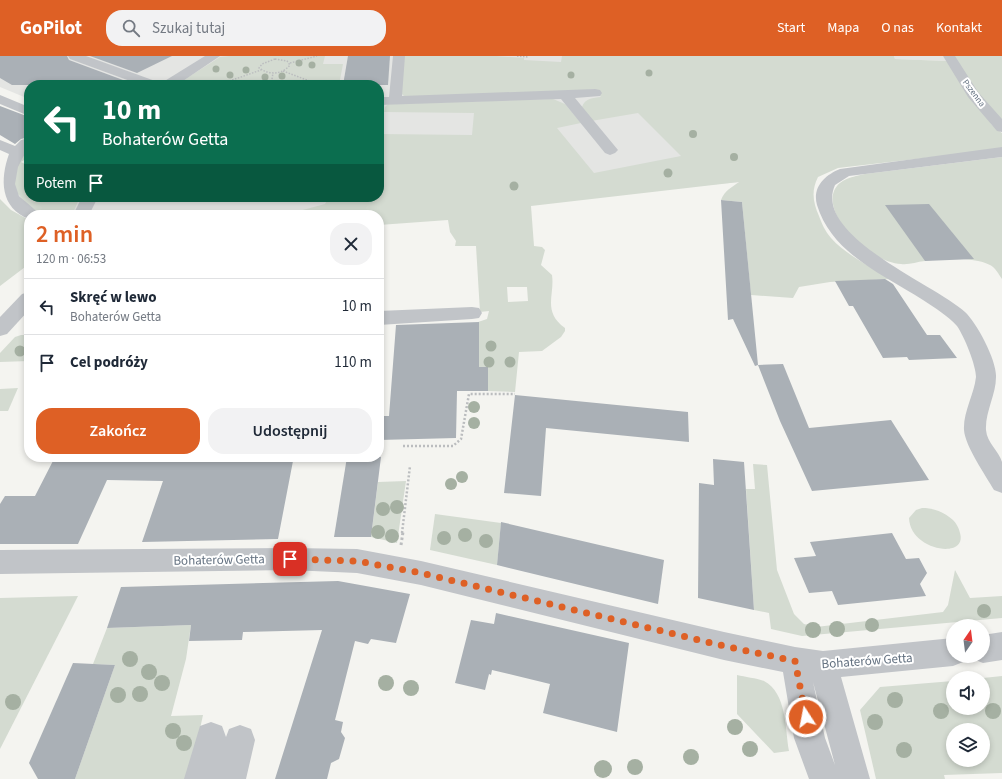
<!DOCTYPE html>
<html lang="pl">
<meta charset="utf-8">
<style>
body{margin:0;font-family:"Source Sans 3",sans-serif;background:#f2f2f3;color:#1f2937;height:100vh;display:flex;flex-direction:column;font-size:15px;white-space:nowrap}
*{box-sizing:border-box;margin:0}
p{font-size:13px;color:#747a83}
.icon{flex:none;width:22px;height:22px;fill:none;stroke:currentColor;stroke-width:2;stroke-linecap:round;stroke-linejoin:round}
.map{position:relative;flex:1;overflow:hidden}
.panel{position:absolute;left:24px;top:154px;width:360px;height:252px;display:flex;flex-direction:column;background:#fff;border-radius:16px;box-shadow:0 2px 6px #0003}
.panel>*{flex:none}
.banner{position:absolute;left:24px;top:24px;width:360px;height:122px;border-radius:16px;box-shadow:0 2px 6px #0003;background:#0b6e4f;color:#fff;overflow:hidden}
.needle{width:26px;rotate:14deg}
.controls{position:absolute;left:946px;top:563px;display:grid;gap:8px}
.controls a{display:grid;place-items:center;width:44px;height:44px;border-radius:50%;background:#fff;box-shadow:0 2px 6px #0003;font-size:20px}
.pin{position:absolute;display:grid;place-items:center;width:34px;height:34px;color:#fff;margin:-17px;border-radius:8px;box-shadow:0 2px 6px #0006}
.me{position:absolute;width:44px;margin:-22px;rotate:349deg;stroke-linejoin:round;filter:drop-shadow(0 0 3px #0008)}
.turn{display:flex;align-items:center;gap:14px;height:84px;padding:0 12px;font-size:18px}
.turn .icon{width:52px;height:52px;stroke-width:2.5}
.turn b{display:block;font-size:28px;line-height:34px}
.then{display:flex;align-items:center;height:38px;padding:0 12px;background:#0003;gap:8px;font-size:15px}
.round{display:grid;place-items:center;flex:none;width:42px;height:42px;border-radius:16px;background:#f2f2f3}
.head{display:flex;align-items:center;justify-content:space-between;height:68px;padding:0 12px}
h1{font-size:24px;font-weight:600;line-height:30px;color:#de6025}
.button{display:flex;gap:8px;margin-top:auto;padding:8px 12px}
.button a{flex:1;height:46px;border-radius:16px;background:#de6025;color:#fff;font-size:16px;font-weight:600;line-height:46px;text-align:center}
.button a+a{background:#f2f2f3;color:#1f2937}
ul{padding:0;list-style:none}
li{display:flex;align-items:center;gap:12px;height:56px;padding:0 12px;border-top:1px solid #e0e1e3}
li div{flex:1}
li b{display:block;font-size:15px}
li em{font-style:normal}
header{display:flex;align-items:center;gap:24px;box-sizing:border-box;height:56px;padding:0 20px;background:#de6025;color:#fff}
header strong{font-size:19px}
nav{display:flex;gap:22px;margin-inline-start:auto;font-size:14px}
.search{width:280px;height:36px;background:#f2f2f3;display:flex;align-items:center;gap:10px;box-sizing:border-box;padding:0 14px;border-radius:16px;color:#747a83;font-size:15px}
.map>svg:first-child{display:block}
.built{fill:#e4e5e3}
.green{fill:#d4dbd1;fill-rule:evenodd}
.building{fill:#aab0b6}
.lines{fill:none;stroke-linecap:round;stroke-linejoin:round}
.path-far2{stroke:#bbbdbf;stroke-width:1.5;stroke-dasharray:1.5 1.5;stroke-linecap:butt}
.path-far1{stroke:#bbbdbf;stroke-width:2.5;stroke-dasharray:2 2;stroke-linecap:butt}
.path{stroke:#bbbdbf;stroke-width:3;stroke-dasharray:2.5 2.5;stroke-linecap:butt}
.minor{fill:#c1c4c8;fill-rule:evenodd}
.tree{fill:#a5b0a2}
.route{stroke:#de6025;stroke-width:7;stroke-dasharray:0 12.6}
.labels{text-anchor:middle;stroke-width:4;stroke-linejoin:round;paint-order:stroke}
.far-street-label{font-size:9px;fill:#637180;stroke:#fff}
.near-street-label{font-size:13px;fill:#637180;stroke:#fff}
</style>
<header>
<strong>GoPilot</strong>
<div class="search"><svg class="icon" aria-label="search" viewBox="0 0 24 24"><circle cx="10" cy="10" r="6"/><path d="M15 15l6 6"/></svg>Szukaj tutaj</div>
<nav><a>Start</a><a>Mapa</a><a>O nas</a><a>Kontakt</a></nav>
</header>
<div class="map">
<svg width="1002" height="723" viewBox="0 0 1002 723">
<rect width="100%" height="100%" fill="#f4f4f0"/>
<!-- built -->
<g class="built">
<path d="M0,0H736L740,126L379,159H57L29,141H379V29H29V43L0,31Z"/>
<path d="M894,0H943L947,5L895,3Z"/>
</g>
<!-- green -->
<g class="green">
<path d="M229,0H325L323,8H343L339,29H176L220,1Z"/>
<path d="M404,0H496L524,2V4L561,6L562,0H894L895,3L947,5L992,69L1002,77V93L838,112L818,121C811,135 813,146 819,160C822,168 825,175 831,182C846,199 870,210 890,223L830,226L799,231L793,242L751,239L742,146L721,144C725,134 731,132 739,126L531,150L534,190L542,191L545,194L541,209L552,219C555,239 542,255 565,272V275L561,281L542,295L519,296L515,336L488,335V312L479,311L478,266L487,263L489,255L480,256L476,190H455L456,185L450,176L448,164L379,169V159H158L299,155L325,148L329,141H379V78L472,79L474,57L384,56L385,51L388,48L553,43L565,48L581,67L557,72L594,117L681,100L638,57L591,65L582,51C585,42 593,42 601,41L594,33L582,35L405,41L401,37ZM507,231H527L528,245L508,246Z"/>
<path d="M954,0H1002V64L978,39Z"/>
<path d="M23,98L29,101L21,106L29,110V141H80L72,159H42L29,150L14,134L12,122Z"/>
<path d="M1002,101V223C999,219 995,211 990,209C975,201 942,202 925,205C916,206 909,209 901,208C885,208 856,189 846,177C844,174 842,170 840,166C835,157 830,145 834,135C840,122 853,121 865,118Z"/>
<path d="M0,143L11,154L29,164V208L0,230Z"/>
<path d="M21,279H29V305L0,306V297L15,281Z"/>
<path d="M18,332L8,355H0V333Z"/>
<path d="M753,408L767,409L777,514L794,558L804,568L816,571L943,556L948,549L955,514L970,542L1002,540V562L802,580L771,573L769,557L754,554L746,433H755Z"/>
<path d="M406,425L397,487L371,481L378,426Z"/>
<path d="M922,452C934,452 944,456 953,464C956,467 959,472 960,477C968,504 910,495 909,462L916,454Z"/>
<path d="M435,458L501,467L497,509L430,494Z"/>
<path d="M78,540L70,556L0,693V542Z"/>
<path d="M191,569L186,603L171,660L203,659L189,723H75L115,609L93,608L107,572Z"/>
<path d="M737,619C745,621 756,622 764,625C787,637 785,673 789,695L774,697L737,658Z"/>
<path d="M1002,620V717L944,719L945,723H876L860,654L880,631L953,625V652H983V622ZM953,674H983V704H953Z"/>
</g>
<!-- building -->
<g class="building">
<path d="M0,0H67L69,4L123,24L112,29H12L0,22Z"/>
<path d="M90,0H172L137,17Z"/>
<path d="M348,0H390L388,29H343Z"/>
<path d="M0,50L29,61V81L21,83L15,88L0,79Z"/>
<path d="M721,144L742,146L758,309L755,310L733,263L728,264Z"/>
<path d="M929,148L974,203L925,205L885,149Z"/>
<path d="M885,223L893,228L927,279H940L957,302L909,304L907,301L883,302L853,250H849L835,225Z"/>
<path d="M479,266V311H488V335H457L456,382L379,384V360H389L396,269Z"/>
<path d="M783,308L809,372L891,364L929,424L812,435L780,365L758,309Z"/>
<path d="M515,339L688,356L689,386L546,372L541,440L504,437Z"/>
<path d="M55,401H275L274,406L293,405L278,483L142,486L163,425L107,424L78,488H0V448L5,440H35Z"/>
<path d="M347,401H381L371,481H334Z"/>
<path d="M713,403L744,406L754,554L698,542L699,427L714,429Z"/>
<path d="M501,466L664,504L658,548L497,509Z"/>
<path d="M892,477L906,503L919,502L927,517L920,528L926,540L838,549L832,535L809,537L794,502L816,500L810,486Z"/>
<path d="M338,525L410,538L396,587L371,583L368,588L355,585L335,664L343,666L341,676L345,682L339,703L331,707L327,723H275L322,574L243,576L242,584L189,585L191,569L107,572L121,531Z"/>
<path d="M496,557L629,587L617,676L543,657L550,628L492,614L491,619L489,618L485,634L455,627L471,564L494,568Z"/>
<path d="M73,607L115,609L75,723H38L29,707Z"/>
</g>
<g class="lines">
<!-- path-far2 -->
<g class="path-far2">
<path d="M517,0L528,1"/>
<path d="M275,3L287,5L290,9C282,19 269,19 259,12L262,8Z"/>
<path d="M290,7L317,0"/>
<path d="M283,15L320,29"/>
<path d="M218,29L261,14"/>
<path d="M271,29L273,17"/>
</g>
<!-- path-far1 -->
<g class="path-far1">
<path d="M403,390H453L461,383L469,338H515"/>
<path d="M402,477L410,410"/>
</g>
<!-- path -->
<path class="path" d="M401,489L403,476"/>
<!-- minor -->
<g class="minor">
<path d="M68,0H86L158,26L160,29H141L70,3Z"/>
<path d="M205,0H220L177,29H161L163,26Z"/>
<path d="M393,0H405L402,40L595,33L600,34L602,37L600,40L575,42L618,94L615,97L610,99L605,97L561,43L379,49V41H389Z"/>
<path d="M943,0H955L978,36L1002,63V76L997,75L968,41Z"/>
<path d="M0,39L29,51V60L0,48Z"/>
<path d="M29,82V93L23,101L18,111L15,128L19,140L41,159H29V163C0,152 0,123 9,98L0,94V84L15,90L21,84Z"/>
<path d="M1002,91V101L849,120L835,129C812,180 936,229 965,256C977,267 997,305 996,321C996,339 985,356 986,374C987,387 999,395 1002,406C1002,415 1002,428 1002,437L994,434C986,420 965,390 964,374C963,356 974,339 976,321C976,309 964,280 957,270C948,260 935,252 923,244C884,219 832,198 817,149C812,131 825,119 840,113Z"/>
<path d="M82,141H98L89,159H73Z"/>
<path d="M29,236V254L7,278L0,280V261L22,238Z"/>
<path d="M472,251L479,252L482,257L479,262L472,263L379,269V255Z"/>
<path d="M290,492L357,493L421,505L724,576L795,591L823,595L953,582V600H965L963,606L953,610L841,621L870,723H809L794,682L783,616L724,604L421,529L357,517L290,514L0,518V494ZM813,626L835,709L825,682Z"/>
<path d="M1002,576V604L983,607L973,603L972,600H983V579Z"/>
<path d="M211,666L222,670L226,681L229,673L240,669L251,673L255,684L246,723H184L200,670Z"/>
</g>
</g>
<!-- trees -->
<g class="tree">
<circle cx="299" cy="7" r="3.5"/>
<circle cx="312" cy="9" r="3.5"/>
<circle cx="216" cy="13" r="3.5"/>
<circle cx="246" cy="14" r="3.5"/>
<circle cx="649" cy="17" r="3.5"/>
<circle cx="230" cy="19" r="3.5"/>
<circle cx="571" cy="19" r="3.5"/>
<circle cx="282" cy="20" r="3.5"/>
<circle cx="265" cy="21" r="3.5"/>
<circle cx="693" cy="78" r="4"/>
<circle cx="734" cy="101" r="4"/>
<circle cx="668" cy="117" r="4.5"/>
<circle cx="514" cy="130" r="4.5"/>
<circle cx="491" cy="290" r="5.5"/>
<circle cx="20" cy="295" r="5.5"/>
<circle cx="489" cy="306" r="5.5"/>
<circle cx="510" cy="306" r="5.5"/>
<circle cx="474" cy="351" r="6"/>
<circle cx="474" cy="367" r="6"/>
<circle cx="462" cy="421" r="6"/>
<circle cx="451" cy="428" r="6"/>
<circle cx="397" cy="451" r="7"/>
<circle cx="383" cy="453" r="7"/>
<circle cx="378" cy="476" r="7"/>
<circle cx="465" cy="479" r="7"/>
<circle cx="392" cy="480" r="7"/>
<circle cx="444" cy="482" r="7"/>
<circle cx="486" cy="485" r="7"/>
<circle cx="984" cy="555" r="7"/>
<circle cx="872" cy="569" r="7"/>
<circle cx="837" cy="573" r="8"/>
<circle cx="813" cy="574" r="8"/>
<circle cx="130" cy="603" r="8"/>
<circle cx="149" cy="616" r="8"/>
<circle cx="162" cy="627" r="8"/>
<circle cx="386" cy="627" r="8"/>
<circle cx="411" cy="632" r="8"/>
<circle cx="140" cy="638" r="8"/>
<circle cx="118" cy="639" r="8"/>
<circle cx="895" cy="644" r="8"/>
<circle cx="13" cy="646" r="8"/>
<circle cx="941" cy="655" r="8"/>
<circle cx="993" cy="655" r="8"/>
<circle cx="875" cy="666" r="8"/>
<circle cx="735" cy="671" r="8"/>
<circle cx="173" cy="675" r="8"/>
<circle cx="184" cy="687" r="8"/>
<circle cx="750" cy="693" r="8"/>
<circle cx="904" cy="694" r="8"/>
<circle cx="691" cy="701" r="8"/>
<circle cx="635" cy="711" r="8"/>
<circle cx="603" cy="713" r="9"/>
</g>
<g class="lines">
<!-- route -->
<path class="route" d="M290,503L357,505L421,517L724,590L795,605L806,661"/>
</g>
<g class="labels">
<!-- far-street labels -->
<g class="far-street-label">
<text transform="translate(974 37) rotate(53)" y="3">Pszenna</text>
</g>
<!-- near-street labels -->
<g class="near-street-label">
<text transform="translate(219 503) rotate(-1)" y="5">Bohaterów Getta</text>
<text transform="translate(867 604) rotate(-4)" y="5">Bohaterów Getta</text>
</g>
</g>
</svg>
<div class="controls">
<a><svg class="needle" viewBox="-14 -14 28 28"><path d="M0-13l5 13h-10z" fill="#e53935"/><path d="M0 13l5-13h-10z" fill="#747a83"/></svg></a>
<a><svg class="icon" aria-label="sound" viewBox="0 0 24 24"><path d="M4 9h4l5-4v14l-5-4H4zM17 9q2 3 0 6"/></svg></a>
<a><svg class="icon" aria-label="layers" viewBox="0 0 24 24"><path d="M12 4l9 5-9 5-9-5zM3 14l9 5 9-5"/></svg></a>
</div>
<div class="pin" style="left:290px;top:503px;background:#d93025"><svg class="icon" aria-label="arrive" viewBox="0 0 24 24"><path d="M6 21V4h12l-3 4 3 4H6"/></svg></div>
<svg class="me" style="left:806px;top:661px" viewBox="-20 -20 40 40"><circle r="17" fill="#de6025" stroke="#fff" stroke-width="3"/><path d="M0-11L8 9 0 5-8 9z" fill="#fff"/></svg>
<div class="banner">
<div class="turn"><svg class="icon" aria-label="left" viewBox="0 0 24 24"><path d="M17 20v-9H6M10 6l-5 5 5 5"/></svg><div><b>10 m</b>Bohaterów Getta</div></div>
<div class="then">Potem<svg class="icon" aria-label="arrive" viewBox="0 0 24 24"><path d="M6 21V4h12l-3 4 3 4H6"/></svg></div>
</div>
<section class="panel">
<div class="head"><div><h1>2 min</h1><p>120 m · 06:53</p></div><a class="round"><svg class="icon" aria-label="close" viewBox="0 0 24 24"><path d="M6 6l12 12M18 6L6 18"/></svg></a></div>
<ul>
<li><svg class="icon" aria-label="left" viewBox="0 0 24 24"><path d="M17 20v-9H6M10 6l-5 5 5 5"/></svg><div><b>Skręć w lewo</b><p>Bohaterów Getta</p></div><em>10 m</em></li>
<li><svg class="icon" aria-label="arrive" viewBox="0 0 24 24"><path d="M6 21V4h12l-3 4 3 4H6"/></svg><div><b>Cel podróży</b></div><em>110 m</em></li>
</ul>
<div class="button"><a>Zakończ</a><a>Udostępnij</a></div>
</section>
</div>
